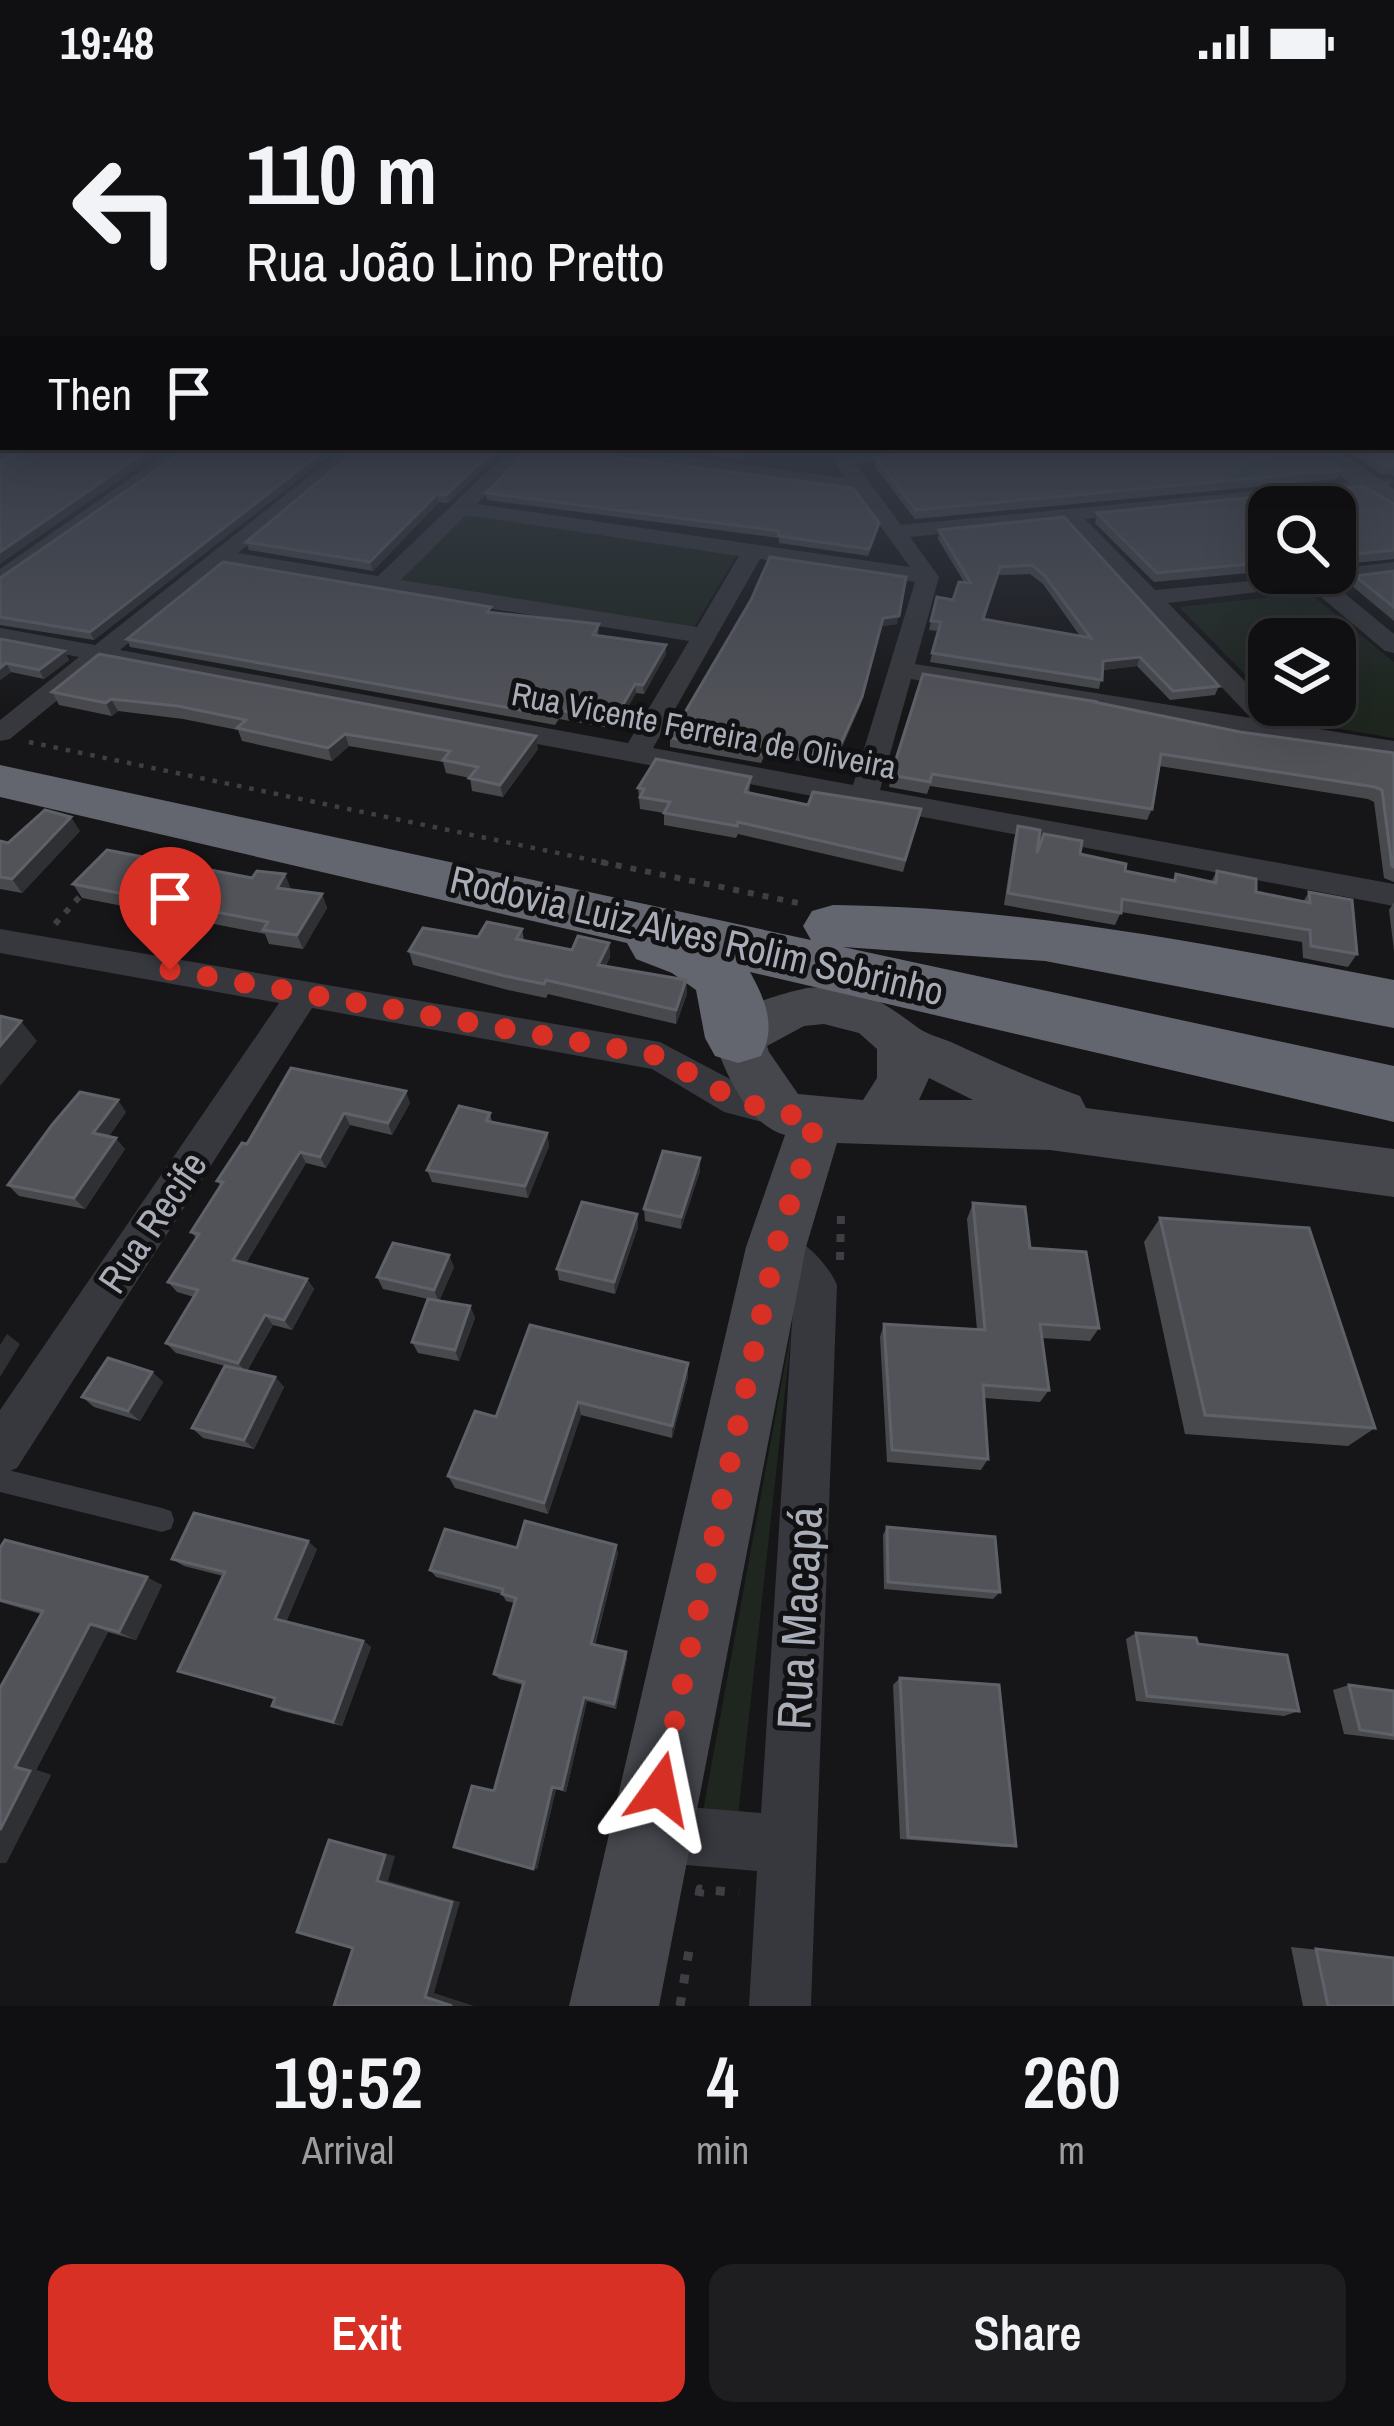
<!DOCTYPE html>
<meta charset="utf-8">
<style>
body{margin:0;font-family:"Archivo Narrow",sans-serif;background:#1e1e20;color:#f1f3f6;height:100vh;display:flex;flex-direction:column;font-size:45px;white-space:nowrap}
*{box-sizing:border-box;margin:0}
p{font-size:39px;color:#9c9d9f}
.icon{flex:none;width:66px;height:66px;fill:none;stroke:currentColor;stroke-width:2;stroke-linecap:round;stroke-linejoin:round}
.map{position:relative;height:1922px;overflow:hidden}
.details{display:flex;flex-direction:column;background:#101012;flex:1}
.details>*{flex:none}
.hud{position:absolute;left:0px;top:0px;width:1395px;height:366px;box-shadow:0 12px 48px #0002,0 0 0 3px #303032;background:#101012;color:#f1f3f6;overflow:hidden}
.controls{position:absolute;left:1248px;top:402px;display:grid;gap:24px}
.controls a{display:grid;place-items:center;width:108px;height:108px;border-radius:24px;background:#101012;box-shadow:0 12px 48px #0002,0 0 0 3px #303032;font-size:60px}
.pin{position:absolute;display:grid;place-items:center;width:102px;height:102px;color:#fff;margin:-123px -51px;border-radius:50% 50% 50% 0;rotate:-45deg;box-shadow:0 0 12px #0007}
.pin .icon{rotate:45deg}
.me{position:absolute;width:132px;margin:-66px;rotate:12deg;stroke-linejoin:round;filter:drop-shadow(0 0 9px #0008)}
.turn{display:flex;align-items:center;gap:42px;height:252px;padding:0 48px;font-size:54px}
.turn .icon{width:156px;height:156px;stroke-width:2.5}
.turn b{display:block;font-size:84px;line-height:102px}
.then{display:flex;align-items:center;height:114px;padding:0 48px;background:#0003;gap:24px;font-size:45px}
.eta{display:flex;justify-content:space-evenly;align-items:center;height:204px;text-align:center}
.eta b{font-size:72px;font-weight:600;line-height:84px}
.primary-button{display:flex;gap:24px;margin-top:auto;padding:24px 48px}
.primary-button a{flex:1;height:138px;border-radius:24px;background:#d93025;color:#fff;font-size:48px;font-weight:600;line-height:138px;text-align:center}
.primary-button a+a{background:#1e1e20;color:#f1f3f6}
.status{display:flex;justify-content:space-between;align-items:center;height:84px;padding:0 60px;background:#101012;direction:ltr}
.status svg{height:33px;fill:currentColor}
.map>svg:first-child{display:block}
.green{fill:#1e261f}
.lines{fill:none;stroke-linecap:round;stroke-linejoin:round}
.path-far3{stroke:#3d3f44;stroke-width:4.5;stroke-dasharray:4.5 8;stroke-linecap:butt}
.path-far2{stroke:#3d3f44;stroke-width:6;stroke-dasharray:6 9;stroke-linecap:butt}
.path-far1{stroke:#3d3f44;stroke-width:8;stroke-dasharray:8 10;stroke-linecap:butt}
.path{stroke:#3d3f44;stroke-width:9;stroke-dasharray:9 14;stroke-linecap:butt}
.lane{fill:#37383d;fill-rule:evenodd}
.street{fill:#37383d;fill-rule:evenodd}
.secondary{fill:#45474d;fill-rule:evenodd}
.highway{fill:#63666e;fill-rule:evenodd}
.wall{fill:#47494d;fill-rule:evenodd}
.shaded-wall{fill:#2f3033}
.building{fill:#525359;stroke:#5f6168;stroke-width:3;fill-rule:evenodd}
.route{stroke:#d93025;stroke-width:21;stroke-dasharray:0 37.8}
.labels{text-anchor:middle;stroke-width:10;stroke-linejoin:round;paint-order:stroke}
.far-street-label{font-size:33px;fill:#a8adb8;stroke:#111113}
.street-label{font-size:39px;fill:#a8adb8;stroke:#111113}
.near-street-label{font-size:48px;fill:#a8adb8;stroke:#111113}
</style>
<div class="status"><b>19:48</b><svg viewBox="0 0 49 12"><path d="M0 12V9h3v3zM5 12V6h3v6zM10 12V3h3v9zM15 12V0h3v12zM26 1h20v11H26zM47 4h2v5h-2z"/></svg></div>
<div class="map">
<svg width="1394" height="1922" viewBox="0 0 1394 1922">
<rect width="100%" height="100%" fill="#161618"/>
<!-- green -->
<g class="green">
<path d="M467,429L738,469L693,545L400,497Z"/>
<path d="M1309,509L1394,578V654L1291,637L1275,621H1335V555H1269V615L1179,523Z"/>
<path d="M793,1236L738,1732L703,1727Z"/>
</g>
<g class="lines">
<!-- path-far3 -->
<path class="path-far3" d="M29,658L615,781"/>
<!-- path-far2 -->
<g class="path-far2">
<path d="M601,778L803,820"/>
<path d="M55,840L82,810"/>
</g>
<!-- path-far1 -->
<path class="path-far1" d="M840,1176L841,1131"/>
<!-- path -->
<g class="path">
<path d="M699,1812L700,1805L739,1809"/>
<path d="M680,1922L690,1860"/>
</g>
<!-- lane -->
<path class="lane" d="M0,1384L162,1424L171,1427L174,1436L171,1445L162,1448L0,1408Z"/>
<!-- street -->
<g class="street">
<path d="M175,363H197L0,502V485Z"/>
<path d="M346,363H367L238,469L378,492L513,363H533L477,420L910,483L855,407L570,369L561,363H615L845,394L824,363H843L848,370L973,363L964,369L856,380L901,441L1391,394L1394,398L1384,404L1085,435L1155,506L1335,489V485L1394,478V492L1332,499L1394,550V569L1385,567L1308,502L1168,519L1287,640L1394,657V673L911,595L880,706L1394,800V822L104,578L10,655L0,657V636L79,573L0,558V544L95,561ZM466,431L739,472L697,543L401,496ZM1063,437L1251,634L915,580L939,493L910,453ZM760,475L915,498L853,701L653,664ZM225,481L689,557L628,659L120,566Z"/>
<path d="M0,845L660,958L747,1004L794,1017L800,1028L794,1039L781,1043L724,1028L652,985L312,924L17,1384L0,1391V1326L279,919L0,869Z"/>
<path d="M776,1144C800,1153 827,1177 837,1201L811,1922H749L757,1787L651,1778L630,1770L622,1749L630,1728L651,1720L761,1729L794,1208L761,1176L755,1163L761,1150Z"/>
</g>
<!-- secondary -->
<g class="secondary">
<path d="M1302,363H1333L1394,405V427L1384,424Z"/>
<path d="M807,904C858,901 879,915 917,943C926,950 941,954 951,958C994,978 1035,996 1080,1012L1086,1024L1394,1065V1113L1050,1066L837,1059L806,1163L659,1922H569L746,1163L785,1051C747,1040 726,990 713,954C729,924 775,911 807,904ZM824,940L859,949L877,965V994L863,1016L798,1010L769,968L767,962L804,942ZM929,994L973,1016H919Z"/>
</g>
<!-- highway -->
<path class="highway" d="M0,681L811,856L803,842L812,827L833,821C1024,823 1208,860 1394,896V944L1045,877L843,863L1394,982V1038L750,888C765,915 777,943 761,972L738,979L715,972L705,954L696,906L672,889L636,875L627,859L0,713Z"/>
</g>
<!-- wall -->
<g class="wall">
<path d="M190,363H340L94,556L0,541V494Z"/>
<path d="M506,363L448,419L439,418L373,487L249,466L246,458Z"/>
<path d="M651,363H749L742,376Z"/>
<path d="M1341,363H1394V392L1391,390H1381Z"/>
<path d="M966,365L1341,386L1337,395L915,435L875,383L876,374Z"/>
<path d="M569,367L879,439L878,446L868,472L779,459V454L487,416L486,409Z"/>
<path d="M1363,402L1394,420V475L1335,481V423H1269V487L1154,498L1095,439L1097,429Z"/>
<path d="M1064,433L1219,602L1215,611L1170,616L1137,582L1103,586L1099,605L930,578L938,547L929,546L937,513L953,516L964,498L938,455L939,446ZM1030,490L1043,500L1080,552L984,535L998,491Z"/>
<path d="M1394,487V537L1351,501L1355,492Z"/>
<path d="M751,516L897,540L882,542L860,622L833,684L765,670L761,679L670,663V654Z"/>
<path d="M492,528L599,540L598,552L666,561V570L644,610L636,609L615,645L559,635L555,641L130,563L127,555Z"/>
<path d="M0,555L64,567L69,576L44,595L11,588L0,596Z"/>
<path d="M52,608L538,665L503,713L472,707L470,694L446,689L443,678L349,662L332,677L242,657L238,646L183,635L118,627L112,632L59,621Z"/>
<path d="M1097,619L1240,648L1394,669V798L1384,794L1374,718L1368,715L1159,682L1152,725L1147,736L930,702L927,710L889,703L891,691Z"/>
<path d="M751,693L749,709L808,721L921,725L903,788L738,750L736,754L664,741V729L640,725L638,704Z"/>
<path d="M1018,742L1037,769L1080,770L1125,787L1173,796L1176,790L1211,798L1217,787L1256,808L1303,818L1309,808L1357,870L1348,883L1303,874L1302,858L1121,828L1115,841L1004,821L1014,755Z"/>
<path d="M80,747L22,809L0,805V757L8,759Z"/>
<path d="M73,800L291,805L322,810L327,824L303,865L269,860L265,850L82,814Z"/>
<path d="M1394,818V867L1389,826Z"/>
<path d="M522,845L524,856L572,866L609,859L610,873L606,882L686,896L687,910L676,940L548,910L546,914L508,906L413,881L409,867Z"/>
<path d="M291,984L410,1019L392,1051L350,1041L326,1084L306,1079L246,1179L307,1195L314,1205L292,1246L273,1241L247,1287L275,1293L284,1303L254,1365L203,1354L192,1344L225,1282L176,1269L166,1259L194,1213L177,1208L168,1198L196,1154L191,1148L221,1102L217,1097L247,1060Z"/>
<path d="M126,1028L109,1052L125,1065L85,1125L19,1112L8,1101Z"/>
<path d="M490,1029L492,1038L547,1049L549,1062L528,1114L432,1098L427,1086Z"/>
<path d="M700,1087L681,1145L645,1137L644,1125Z"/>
<path d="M973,1119L1030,1164L1099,1244L1090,1257L1042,1254L1049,1306L1040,1318L984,1314L988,1375L981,1386L887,1378L880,1253L884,1240L977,1246L967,1135Z"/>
<path d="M637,1130L638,1143L615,1210L559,1196L557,1185Z"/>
<path d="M1160,1134L1375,1344L1348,1362L1185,1350L1144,1158Z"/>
<path d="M454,1183L439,1217L470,1222L475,1234L459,1277L418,1269L412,1258L428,1215L383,1205L377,1193Z"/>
<path d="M688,1279V1293L672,1354L581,1331L548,1430L455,1404L448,1392L496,1333Z"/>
<path d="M152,1288L163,1298L140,1337L94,1323L82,1313Z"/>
<path d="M887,1443L1000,1508L993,1515L884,1505L883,1451Z"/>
<path d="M0,1464L162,1501L136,1556L108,1548L36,1686L51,1691L6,1779L41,1530L0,1518Z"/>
<path d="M517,1464L618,1469L595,1561L627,1574L616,1625L587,1617L566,1708L556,1705L537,1785L494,1707L523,1601L499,1595L494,1590L515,1519L506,1517L502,1510L436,1493L430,1486Z"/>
<path d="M317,1465L286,1538L363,1557L371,1563L342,1642L282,1627L272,1622L274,1615L178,1587L223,1492L184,1482L172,1475Z"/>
<path d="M1136,1549L1198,1560L1299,1627L1284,1632L1136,1617L1126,1555Z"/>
<path d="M900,1594L1016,1762L1004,1763L900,1755L893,1601Z"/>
<path d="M1349,1601L1394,1607V1656L1344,1650L1333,1606Z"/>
<path d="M1291,1863L1394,1874V1922H1303Z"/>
</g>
<!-- shaded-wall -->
<g class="shaded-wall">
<path d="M152,363H167L0,480V468Z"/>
<path d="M328,363H340L94,556L90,548Z"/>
<path d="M497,363H506L448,419L446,411Z"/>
<path d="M437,410L439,418L373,487L370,478Z"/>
<path d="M906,493L897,540L882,542L860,622L833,684L834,675L883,534Z"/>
<path d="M666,561V570L644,610L643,601Z"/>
<path d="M64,567L69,576L44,595L39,586Z"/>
<path d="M1140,573L1137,582L1100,586L1103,577Z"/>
<path d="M6,579L11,588L0,596V584Z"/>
<path d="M635,600L636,609L615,645L614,636Z"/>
<path d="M111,615L118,627L112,632L106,619Z"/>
<path d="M345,650L349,662L332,677L328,664Z"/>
<path d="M536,652L538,665L503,713L500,701Z"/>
<path d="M71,733L80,747L22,809L12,795Z"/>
<path d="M285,790L291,805L283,818L277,804Z"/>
<path d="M322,810L327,824L303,865L297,851Z"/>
<path d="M609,859L610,873L600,895L598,881Z"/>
<path d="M686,896L687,910L676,940V926Z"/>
<path d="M21,937L37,957L0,1002V962Z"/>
<path d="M406,1007L410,1019L392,1051L388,1039Z"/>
<path d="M118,1016L126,1028L103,1061L93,1049Z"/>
<path d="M344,1029L350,1041L326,1084L320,1073Z"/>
<path d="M547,1049L549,1062L528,1114L525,1102Z"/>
<path d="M116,1054L125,1065L85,1125L74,1114Z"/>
<path d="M300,1068L306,1079L241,1187L233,1176Z"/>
<path d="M700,1074V1087L681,1145V1133Z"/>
<path d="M637,1130L638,1143L615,1210L614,1198Z"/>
<path d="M449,1171L454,1183L439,1218L434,1206Z"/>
<path d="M307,1195L314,1205L292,1246L284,1236Z"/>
<path d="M470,1222L475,1234L459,1277L455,1266Z"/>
<path d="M265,1231L273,1241L246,1288L238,1279Z"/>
<path d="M7,1250L20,1260L0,1293V1261Z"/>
<path d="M688,1279V1293L672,1354V1342Z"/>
<path d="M152,1288L163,1298L140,1337L128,1327Z"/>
<path d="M275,1293L284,1303L254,1365L244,1356Z"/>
<path d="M578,1318L581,1331L548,1430L544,1419Z"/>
<path d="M308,1457L317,1465L285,1541L275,1535Z"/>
<path d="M616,1461L618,1469L593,1566L591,1560Z"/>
<path d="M147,1493L162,1501L136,1556L119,1548Z"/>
<path d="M90,1540L108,1548L36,1686L51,1691L6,1779H0V1746L15,1683Z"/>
<path d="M363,1557L371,1563L342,1642L333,1638Z"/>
<path d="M626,1568L627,1574L616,1625L614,1620Z"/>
<path d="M584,1613L587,1617L566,1708L562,1705Z"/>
<path d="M552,1703L556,1705L537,1785H533Z"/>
<path d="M329,1756L395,1772L388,1797L460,1818L434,1909L474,1922H452L425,1913Z"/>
</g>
<!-- building -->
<g class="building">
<path d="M22,363H152L0,468V377Z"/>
<path d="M190,363H328L90,548L0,533V494Z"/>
<path d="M360,363H497L446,411L437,410L370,478L246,458Z"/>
<path d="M532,363H563L569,367L853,404L879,439L869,465L779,452V447L486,409Z"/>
<path d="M968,363H1310L1341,386L916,426L876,374Z"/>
<path d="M1358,363H1394V381L1385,382Z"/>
<path d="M1363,402L1394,420V466L1335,472V423H1269V478L1157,489L1097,429Z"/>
<path d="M1064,433L1219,602L1173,607L1140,573L1103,577L1102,596L932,569L941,538L931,537L937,513L953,516L959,498L971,499L939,446ZM1032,481L1045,492L1091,554L983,535L1000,483Z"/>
<path d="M770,473L906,493L899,532L883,534L862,613L834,675L765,661L761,670L670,654L751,516Z"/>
<path d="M223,478L491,523L487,528L599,540L593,551L666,561L643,601L635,600L614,636L558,626L554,632L127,555Z"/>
<path d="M1394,487V523L1355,492Z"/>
<path d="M0,555L64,567L39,586L6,579L0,584Z"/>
<path d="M99,570L536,652L500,701L469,694L478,683L443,676L450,667L345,650L328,664L237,644L246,636L178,622L111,615L106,619L52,608Z"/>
<path d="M923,590L1098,618H1094L1240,648L1394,669V783L1392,782L1382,706L1375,703L1161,670L1152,725L932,690L930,698L891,691Z"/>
<path d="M656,675L751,693L745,708L808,721L813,708L921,725L905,776L738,738L737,742L664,729L670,718L640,713L644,705L638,704Z"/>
<path d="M45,726L71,733L12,795L0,793V757L8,759Z"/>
<path d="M1018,742L1040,746L1037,769L1044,750L1082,757L1080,770L1126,780L1125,787L1175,797L1176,790L1216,799L1217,787L1256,795V808L1310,819L1309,808L1352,816L1357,870L1311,862L1310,846L1122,815L1121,829L1008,809Z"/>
<path d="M107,766L252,794L257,787L285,790L277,804L322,810L297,851L263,846L268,838L73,800Z"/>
<path d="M487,838L522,845L516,855L572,866L578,852L609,859L598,881L686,896L676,926L546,896L544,900L505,892L409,867L423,844L478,853Z"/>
<path d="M0,932L21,937L0,962Z"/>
<path d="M291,984L406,1007L388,1039L344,1029L320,1073L300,1068L233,1176L307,1195L284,1236L265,1231L238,1279L166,1259L198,1206L168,1198L199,1150L191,1148L223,1098L217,1097L242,1059L247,1060Z"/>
<path d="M80,1008L118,1016L93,1049L116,1054L74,1114L8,1101L52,1041Z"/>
<path d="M459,1022L490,1029L486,1037L547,1049L525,1102L427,1086Z"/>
<path d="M663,1067L700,1074L681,1133L644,1125Z"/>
<path d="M582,1118L637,1130L614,1198L557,1185Z"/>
<path d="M973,1119L1025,1123L1030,1164L1086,1168L1099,1244L1040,1240L1049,1306L983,1301L988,1375L892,1366L884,1240L985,1246Z"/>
<path d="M1160,1134L1309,1144L1375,1344L1205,1331Z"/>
<path d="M393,1159L449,1171L434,1206L377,1193Z"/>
<path d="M428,1215L470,1222L455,1266L412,1258Z"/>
<path d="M530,1241L688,1279L672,1342L578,1318L544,1419L448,1392L475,1327L496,1333Z"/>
<path d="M108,1274L152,1288L128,1327L82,1313Z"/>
<path d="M225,1282L275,1293L244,1356L192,1344Z"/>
<path d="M194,1429L308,1457L275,1535L363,1557L333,1638L272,1622L275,1614L178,1587L225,1488L172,1475Z"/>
<path d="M525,1437L616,1461L591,1560L626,1568L614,1620L584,1613L562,1705L552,1703L533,1785L454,1763L472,1702L494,1707L524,1598L494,1590L516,1514L502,1510L503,1505L430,1486L445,1445L517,1464Z"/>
<path d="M887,1443L995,1453L1000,1508L888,1498Z"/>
<path d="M5,1456L147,1493L119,1548L90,1540L15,1683L30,1687L0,1746V1604L43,1527L0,1516V1464Z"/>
<path d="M1136,1549L1196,1554L1198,1560L1287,1571L1299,1627L1147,1612Z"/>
<path d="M900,1594L999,1601L1016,1762L908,1753Z"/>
<path d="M1349,1601L1394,1607V1651L1360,1646Z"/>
<path d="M329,1756L385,1771L377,1797L452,1818L425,1913L452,1922H334L353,1864L297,1848Z"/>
<path d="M1316,1865L1394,1874V1922H1328Z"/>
</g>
<!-- sky -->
<linearGradient id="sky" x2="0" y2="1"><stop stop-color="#0c0c0d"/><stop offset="0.57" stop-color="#363c48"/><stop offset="1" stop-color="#363c48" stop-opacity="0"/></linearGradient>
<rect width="1394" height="632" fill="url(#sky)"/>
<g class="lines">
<!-- route -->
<path class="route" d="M170,886L660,972L737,1017L816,1037L776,1163L660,1705"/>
</g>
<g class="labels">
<!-- far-street labels -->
<g class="far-street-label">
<text transform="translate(704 646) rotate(11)" y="12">Rua Vicente Ferreira de Oliveira</text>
</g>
<!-- street labels -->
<g class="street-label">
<text transform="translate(697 851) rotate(13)" y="14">Rodovia Luiz Alves Rolim Sobrinho</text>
<text transform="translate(152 1138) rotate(-56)" y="14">Rua Recife</text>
</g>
<!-- near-street labels -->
<g class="near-street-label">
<text transform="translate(799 1534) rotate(-87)" y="17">Rua Macapá</text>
</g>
</g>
</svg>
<div class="controls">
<a><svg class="icon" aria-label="search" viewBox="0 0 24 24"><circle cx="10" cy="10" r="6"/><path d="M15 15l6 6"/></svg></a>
<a><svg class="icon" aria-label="layers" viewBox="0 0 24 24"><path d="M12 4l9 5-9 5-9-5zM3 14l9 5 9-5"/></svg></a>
</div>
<div class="pin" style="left:170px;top:886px;background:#d93025"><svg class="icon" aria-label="arrive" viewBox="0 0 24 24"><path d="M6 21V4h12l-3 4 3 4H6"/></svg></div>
<svg class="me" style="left:660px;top:1705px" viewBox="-20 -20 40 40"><path d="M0-17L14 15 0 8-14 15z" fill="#d93025" stroke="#fff" stroke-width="4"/></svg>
<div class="hud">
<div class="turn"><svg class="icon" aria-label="left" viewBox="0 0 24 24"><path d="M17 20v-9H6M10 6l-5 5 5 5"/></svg><div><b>110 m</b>Rua João Lino Pretto</div></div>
<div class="then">Then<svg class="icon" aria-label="arrive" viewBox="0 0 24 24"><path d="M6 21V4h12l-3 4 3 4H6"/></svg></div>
</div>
</div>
<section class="details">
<div class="eta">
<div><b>19:52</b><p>Arrival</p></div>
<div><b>4</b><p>min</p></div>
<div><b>260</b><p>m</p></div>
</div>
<div class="primary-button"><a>Exit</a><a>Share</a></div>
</section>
